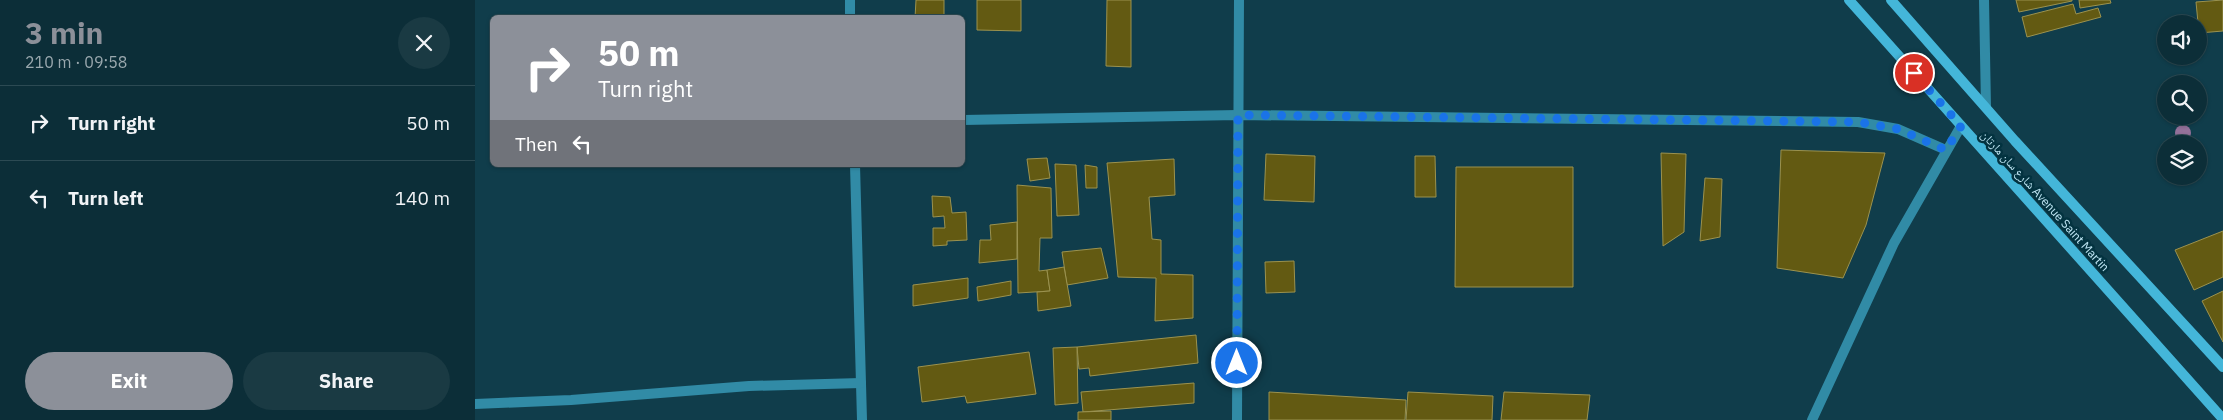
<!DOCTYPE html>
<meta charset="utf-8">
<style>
body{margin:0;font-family:"IBM Plex Sans","Noto Naskh Arabic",sans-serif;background:#1a3a43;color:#f1f3f6;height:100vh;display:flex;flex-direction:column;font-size:19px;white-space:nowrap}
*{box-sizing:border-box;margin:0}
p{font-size:16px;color:#9aa8ae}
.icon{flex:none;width:28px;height:28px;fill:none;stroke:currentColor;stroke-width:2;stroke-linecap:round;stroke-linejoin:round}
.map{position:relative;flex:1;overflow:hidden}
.details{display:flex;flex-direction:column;background:#0c2e38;width:475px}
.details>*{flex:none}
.banner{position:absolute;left:15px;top:15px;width:475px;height:152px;border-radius:8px;box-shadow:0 1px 4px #0004,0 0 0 1px #2c4a53;background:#8c9099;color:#fff;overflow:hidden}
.buttons{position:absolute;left:1682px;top:15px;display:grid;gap:10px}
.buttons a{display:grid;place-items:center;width:50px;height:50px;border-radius:50%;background:#0c2e38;box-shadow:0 1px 4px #0004,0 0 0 1px #2c4a53;font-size:25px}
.pin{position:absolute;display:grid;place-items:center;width:42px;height:42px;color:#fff;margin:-21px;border:2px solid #fff;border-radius:50%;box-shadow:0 1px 5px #0007}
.me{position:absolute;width:55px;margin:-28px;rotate:0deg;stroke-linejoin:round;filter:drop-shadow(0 0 4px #0008)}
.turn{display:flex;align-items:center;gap:18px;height:105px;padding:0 25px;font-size:22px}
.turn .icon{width:65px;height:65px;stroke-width:2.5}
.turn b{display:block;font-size:35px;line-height:42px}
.then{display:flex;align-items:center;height:48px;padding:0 25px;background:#0003;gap:10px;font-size:19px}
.round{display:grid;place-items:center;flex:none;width:52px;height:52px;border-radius:26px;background:#1a3a43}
.head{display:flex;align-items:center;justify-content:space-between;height:85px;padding:0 25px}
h1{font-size:30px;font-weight:700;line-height:38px;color:#8c9099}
.cta{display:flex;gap:10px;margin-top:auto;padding:10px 25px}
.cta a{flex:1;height:58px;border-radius:30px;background:#8c9099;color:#fff;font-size:20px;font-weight:700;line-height:58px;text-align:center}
.cta a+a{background:#1a3a43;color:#f1f3f6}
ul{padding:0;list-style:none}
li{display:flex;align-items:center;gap:15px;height:75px;padding:0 25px;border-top:1px solid #2c4a53}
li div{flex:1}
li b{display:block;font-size:19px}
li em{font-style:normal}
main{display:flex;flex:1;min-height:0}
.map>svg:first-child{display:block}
.building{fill:#635a12;stroke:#9b924f}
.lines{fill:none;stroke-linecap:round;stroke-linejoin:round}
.street{stroke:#318ba6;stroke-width:10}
.secondary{stroke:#44b6d9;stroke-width:10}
.tree{fill:#93719a}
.route{stroke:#1a73e8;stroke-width:9;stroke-dasharray:0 16.2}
.labels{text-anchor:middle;stroke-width:5;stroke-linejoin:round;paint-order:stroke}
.street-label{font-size:12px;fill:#c0e7f5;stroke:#033340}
</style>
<main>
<section class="details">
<div class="head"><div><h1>3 min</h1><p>210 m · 09:58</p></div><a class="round"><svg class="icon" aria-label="close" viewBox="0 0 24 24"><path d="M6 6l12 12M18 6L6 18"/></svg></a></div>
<ul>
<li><svg class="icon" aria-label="right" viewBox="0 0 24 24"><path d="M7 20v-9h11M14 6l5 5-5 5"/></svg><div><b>Turn right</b></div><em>50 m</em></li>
<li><svg class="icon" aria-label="left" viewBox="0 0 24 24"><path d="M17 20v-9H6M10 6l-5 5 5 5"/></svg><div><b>Turn left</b></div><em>140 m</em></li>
</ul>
<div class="cta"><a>Exit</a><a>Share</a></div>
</section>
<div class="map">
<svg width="1748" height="420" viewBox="0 0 1748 420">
<rect width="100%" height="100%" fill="#103d4b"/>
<!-- building -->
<g class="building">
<path d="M441,0H469V18H440Z"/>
<path d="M502,0H546V31L502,30Z"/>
<path d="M632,0H656V67L631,66Z"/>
<path d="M1541,0H1597V1L1544,12Z"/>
<path d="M1604,0H1635L1636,3L1605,8Z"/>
<path d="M1748,0V31L1724,33L1721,2Z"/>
<path d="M1598,4L1601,14L1623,8L1626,17L1552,37L1547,17Z"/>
<path d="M1306,150L1410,153L1391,225L1368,278L1302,268Z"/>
<path d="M1186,153L1211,154L1209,232L1188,246Z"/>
<path d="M791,154L840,156L839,202L789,200Z"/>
<path d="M940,156H960L961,197H940Z"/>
<path d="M572,158L575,178L555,181L552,159Z"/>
<path d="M699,159L700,195L674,197L677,239L686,240V274L718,275V318L680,321L681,278L643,277L632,163Z"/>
<path d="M580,164L601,165L604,215L582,216Z"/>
<path d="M610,165L622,167V188H611Z"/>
<path d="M981,167H1098V287H980Z"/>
<path d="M1230,178L1247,179L1245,237L1225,241Z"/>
<path d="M542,185L576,188L577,238H565L564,271L572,270L575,291L543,293Z"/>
<path d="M457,196L475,197L477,213L491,212L492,240L472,241V245L458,246V228H470L469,216L458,217Z"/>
<path d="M542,222V259L504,263L505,240H516L515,225Z"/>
<path d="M1748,231V277L1719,290L1700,250Z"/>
<path d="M626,248L633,278L592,285L587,252Z"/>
<path d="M819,261L820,292L791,293L790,262Z"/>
<path d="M589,267L596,306L563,311L562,292L575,291L572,270Z"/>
<path d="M493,278V298L438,306V285Z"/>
<path d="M536,281V295L503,301L502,287Z"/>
<path d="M1748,291V342L1727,301Z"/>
<path d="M721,335L723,363L615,376L614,368L604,369L602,347Z"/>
<path d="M602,347L603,403L580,405L578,348Z"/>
<path d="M554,352L561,394L492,403L490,396L447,402L443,367Z"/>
<path d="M719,383V403L608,412L606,392Z"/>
<path d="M794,392L931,400L930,420H794Z"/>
<path d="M933,392L1018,396L1017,420H931Z"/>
<path d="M1029,392L1115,395L1112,420H1026Z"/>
<path d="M636,411V420H603V412Z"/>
</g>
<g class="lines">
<!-- street -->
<g class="street">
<path d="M375,0V18"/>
<path d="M1509,0L1511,107"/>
<path d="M488,120L763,115L1383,122L1423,129L1471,150"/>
<path d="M380,165L387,420"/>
<path d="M0,404L96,400L274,386L386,383"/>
<path d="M762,420L764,0"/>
<path d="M1337,420L1419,243L1486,126"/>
</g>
<!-- secondary -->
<g class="secondary">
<path d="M1374,0L1748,419"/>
<path d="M1416,0L1540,141L1748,367"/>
</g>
</g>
<!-- trees -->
<circle class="tree" cx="1708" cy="133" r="8"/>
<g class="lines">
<!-- route -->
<path class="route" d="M762,363L763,115L1383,122L1423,129L1471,150L1486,126L1439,73"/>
</g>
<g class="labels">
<!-- street labels -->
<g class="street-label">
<text transform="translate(1570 201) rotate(48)" y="4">شارع سان مارتان Avenue Saint Martin</text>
</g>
</g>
</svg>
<div class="buttons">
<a><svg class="icon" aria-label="sound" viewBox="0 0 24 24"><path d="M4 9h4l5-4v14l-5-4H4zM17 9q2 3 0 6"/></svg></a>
<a><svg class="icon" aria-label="search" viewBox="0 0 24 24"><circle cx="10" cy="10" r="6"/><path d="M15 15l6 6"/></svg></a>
<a><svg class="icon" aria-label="layers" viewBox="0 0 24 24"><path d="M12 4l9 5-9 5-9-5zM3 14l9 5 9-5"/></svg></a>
</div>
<div class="pin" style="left:1439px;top:73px;background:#d93025"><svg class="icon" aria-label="arrive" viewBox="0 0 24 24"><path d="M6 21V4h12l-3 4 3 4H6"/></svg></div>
<svg class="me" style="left:762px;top:363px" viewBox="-20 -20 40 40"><circle r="17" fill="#1a73e8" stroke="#fff" stroke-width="3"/><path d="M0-11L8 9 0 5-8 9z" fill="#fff"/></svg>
<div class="banner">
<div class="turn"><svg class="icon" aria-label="right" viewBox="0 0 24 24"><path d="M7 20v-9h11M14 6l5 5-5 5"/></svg><div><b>50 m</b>Turn right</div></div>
<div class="then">Then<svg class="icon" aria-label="left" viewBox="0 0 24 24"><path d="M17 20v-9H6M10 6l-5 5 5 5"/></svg></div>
</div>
</div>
</main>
